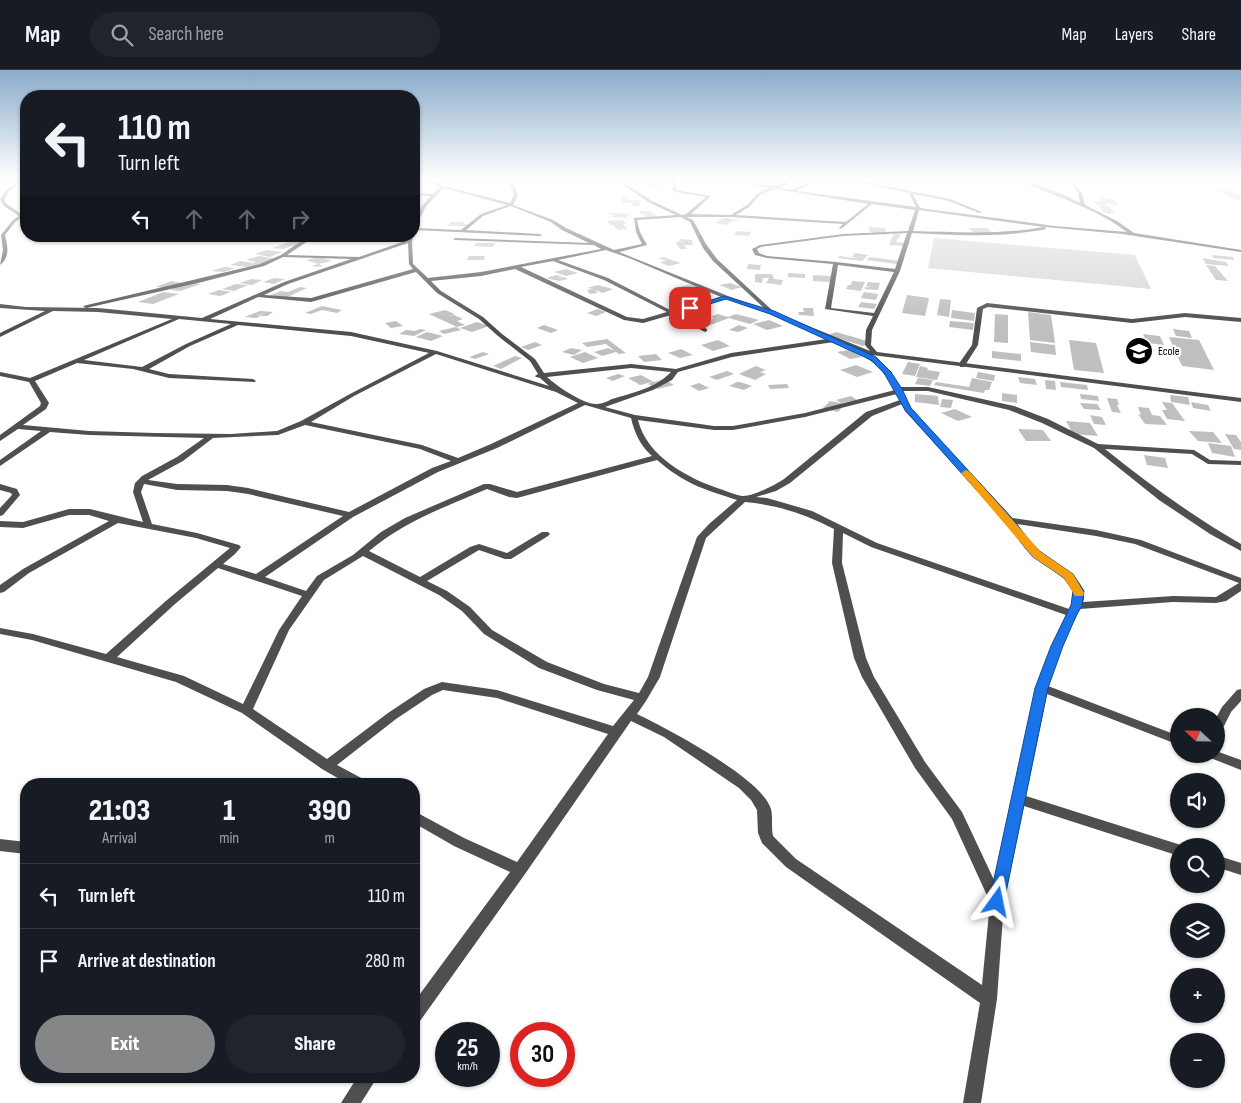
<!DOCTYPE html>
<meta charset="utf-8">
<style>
body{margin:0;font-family:"Sofia Sans Condensed",sans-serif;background:#20242c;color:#f1f3f6;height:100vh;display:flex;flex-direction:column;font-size:19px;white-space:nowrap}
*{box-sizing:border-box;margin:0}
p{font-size:16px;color:#9ea1a6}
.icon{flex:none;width:28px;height:28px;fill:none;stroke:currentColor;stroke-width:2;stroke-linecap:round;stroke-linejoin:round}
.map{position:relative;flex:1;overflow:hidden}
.sheet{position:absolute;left:20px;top:708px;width:400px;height:305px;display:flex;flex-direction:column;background:#171b24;border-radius:20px;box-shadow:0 1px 4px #0004}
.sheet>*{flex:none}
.hud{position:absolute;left:20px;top:20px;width:400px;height:152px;border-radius:20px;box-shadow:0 1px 4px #0004;background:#171b24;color:#f1f3f6;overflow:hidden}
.needle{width:32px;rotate:292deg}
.controls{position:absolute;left:1170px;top:638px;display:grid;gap:10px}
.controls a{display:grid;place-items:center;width:55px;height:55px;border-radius:50%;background:#171b24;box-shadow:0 1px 4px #0004;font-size:25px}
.speed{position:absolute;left:435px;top:952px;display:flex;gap:10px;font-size:25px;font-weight:700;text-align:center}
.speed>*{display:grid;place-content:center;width:65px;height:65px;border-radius:50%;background:#171b24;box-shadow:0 1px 4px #0004;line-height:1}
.speed small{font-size:12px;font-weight:400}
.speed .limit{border:8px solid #d22;background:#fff;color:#111}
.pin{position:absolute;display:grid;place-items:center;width:42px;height:42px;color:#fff;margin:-21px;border-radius:10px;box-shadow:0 2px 8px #0006}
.me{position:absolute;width:55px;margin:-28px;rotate:12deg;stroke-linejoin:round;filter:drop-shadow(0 0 4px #0008)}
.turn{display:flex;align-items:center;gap:18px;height:105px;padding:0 15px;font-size:22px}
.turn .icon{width:65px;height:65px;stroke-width:2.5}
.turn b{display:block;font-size:35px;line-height:42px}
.lanes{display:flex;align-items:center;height:48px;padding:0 15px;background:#0003;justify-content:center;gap:25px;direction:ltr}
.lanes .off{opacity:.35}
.eta{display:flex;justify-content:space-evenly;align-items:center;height:85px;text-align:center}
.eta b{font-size:30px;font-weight:800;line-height:35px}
.primary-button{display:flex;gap:10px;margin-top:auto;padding:10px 15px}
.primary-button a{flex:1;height:58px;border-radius:30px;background:#858687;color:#fff;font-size:20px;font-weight:800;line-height:58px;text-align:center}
.primary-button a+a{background:#20242c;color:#f1f3f6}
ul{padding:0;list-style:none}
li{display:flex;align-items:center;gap:15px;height:65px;padding:0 15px;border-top:1px solid #363941}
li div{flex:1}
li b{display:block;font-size:19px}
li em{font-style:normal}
header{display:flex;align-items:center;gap:30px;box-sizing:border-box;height:70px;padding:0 25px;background:#171b24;border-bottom:1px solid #363941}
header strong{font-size:24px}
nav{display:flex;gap:28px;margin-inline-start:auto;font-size:18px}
.search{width:350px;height:45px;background:#20242c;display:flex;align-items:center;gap:12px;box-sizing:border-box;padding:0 18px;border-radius:28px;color:#9ea1a6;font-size:19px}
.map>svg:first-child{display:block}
.green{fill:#d6d6d6}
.building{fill:#bfbfbf}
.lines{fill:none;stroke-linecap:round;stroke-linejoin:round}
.service{fill:#4f4f4f;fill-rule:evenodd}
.minor{fill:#4f4f4f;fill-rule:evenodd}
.route{fill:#1a73e8;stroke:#114b97}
.slow{fill:#f59e0b}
.labels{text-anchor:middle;stroke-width:4.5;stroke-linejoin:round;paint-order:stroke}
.far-poi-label{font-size:12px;fill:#000;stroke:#fff;text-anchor:start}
</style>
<header>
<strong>Map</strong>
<div class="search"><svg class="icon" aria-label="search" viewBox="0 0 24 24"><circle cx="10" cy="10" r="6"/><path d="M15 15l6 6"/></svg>Search here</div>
<nav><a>Map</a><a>Layers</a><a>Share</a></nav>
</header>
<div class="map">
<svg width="1241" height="1033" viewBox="0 0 1241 1033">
<rect width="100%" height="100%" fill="#fff"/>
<!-- green -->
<path class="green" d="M934,168L1135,185L1151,219L928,198Z"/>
<!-- building -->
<g class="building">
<path d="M657,110L669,111V113H662L659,117L649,116L651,111H657V113Z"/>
<path d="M1217,120L1229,121L1241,126V129H1233Z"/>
<path d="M620,126H627L628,130H639L640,136H633L631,133H636H621L622,130Z"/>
<path d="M1100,128L1113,129L1118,135L1107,134L1103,130L1107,135L1096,134L1094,131H1102Z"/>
<path d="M1098,135L1109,136L1115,144L1104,143Z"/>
<path d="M640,141H652V144H655L657,148H646L644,144H640Z"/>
<path d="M611,143L630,144L626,148L612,147L614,145H609Z"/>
<path d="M724,148L740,150L731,151L727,155L715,153Z"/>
<path d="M623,150L626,154H623L628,159L618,160L613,155H610L607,151Z"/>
<path d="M451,152H464L463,154H468L466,156H448Z"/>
<path d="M869,157L885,158L886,165L870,162Z"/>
<path d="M969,158H987L993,163H974Z"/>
<path d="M737,161L751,162L749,166L734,165Z"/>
<path d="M894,164H901L896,172L905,173L904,176L889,175L891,171H890Z"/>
<path d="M344,166L340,170H323L320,172H315L320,168Z"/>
<path d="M680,169L692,170L693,175H684L687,179H680L678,176L683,175L678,176L676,172L685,171H679Z"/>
<path d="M295,170H301L296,172L301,173L283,179L272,178Z"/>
<path d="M476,173H495L493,177L474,176Z"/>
<path d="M267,180L282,182L270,187L255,184Z"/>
<path d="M855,183L868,185L862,191L838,188L839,186L861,189L852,187Z"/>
<path d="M1212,185L1233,187L1234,190L1213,188Z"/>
<path d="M259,186L277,189L258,197H248L230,195L240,191L254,193L256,192L246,190Z"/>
<path d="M469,186H485L484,190H467Z"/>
<path d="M320,187L332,191L319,194L323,196L316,197L312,196L318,194L306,190Z"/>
<path d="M663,187L681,193L669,196L659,192L666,191L659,188Z"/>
<path d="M870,187L900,191L897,194L866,190Z"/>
<path d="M1202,188L1226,192L1229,196L1206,194Z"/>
<path d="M748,194L761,195L760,200L747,199Z"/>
<path d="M1206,195L1215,196L1228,211L1216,210Z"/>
<path d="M224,197L235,198L224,202L212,201Z"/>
<path d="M566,199L578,203L566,206L554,202Z"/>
<path d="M788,203L805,204V208L788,207Z"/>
<path d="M755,204H772L774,209L783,210L781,215L766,213L769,208H763L762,213L755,212Z"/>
<path d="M557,205L562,207L557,209L564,207L568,209L559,211L546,208Z"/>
<path d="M813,205L831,206V212L813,211Z"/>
<path d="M274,208L285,209L274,214L263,212Z"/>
<path d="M251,209L262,210L252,215L240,213Z"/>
<path d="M171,211L182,213L167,218L156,217Z"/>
<path d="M852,211L865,212L861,221L846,219L848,215H851Z"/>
<path d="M189,212L201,214L180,221L170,220Z"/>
<path d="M868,212L880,213L878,220L865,219V217H871L866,216Z"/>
<path d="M730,213L742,217L732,220L719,215Z"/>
<path d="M236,214L248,215L234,221L222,219Z"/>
<path d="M598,215L613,219L603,223L595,220L598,223L590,224L587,220L593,219L587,218Z"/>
<path d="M687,215L702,217L697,220L685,218L691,221L685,222L677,218Z"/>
<path d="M300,217L307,218L283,229L268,226L281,221L288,222Z"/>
<path d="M219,220L231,222L220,226L208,224Z"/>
<path d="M163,222L179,224L153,234L138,232Z"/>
<path d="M864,222L878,224L876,230L861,228Z"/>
<path d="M907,225L929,228L925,246L902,243Z"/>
<path d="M940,229L951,230L949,247L937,245Z"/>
<path d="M861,232L877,234L874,239L858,237Z"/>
<path d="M322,236L342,240L337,243L322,240L311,244L305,243Z"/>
<path d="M803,238H813L814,246L799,245L798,242H804Z"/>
<path d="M598,239L606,242L596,246L587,243Z"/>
<path d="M445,240L455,244L448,246L454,245L463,249L457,251L465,255L457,257L429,244Z"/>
<path d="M952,240L975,243L974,251L951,248Z"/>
<path d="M260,241L273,242L267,246H259L266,242L257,246H261L256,248L245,247Z"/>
<path d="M1028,242L1051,245L1055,273L1030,270Z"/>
<path d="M718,244L728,247L736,244L759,250L750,254L729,248L705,257L698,255L714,248L710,247Z"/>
<path d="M995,244L1008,245V273L994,272Z"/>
<path d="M769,250L783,256L767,260L753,254Z"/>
<path d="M396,251L403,256L391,258L385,253Z"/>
<path d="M950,251L974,253L973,260L949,257Z"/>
<path d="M477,252L489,256L472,262L460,258Z"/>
<path d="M544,255L558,260L551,263L537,258Z"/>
<path d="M739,255L748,258L738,262L729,260Z"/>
<path d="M456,257L461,260L444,264L439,261Z"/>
<path d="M420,259L426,260L414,266L399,264L406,260L415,261Z"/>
<path d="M1173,259L1189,261L1192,268L1176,266Z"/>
<path d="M427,262L443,266L431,271L416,267Z"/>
<path d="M836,262L871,272L863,276L828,265Z"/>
<path d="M1143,264L1160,266L1164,275L1147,273Z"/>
<path d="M1169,267L1199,270L1214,300L1182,296Z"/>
<path d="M607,269L626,283L619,284L616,282L602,286L594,282L608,278L615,281L606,274L587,277L582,273Z"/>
<path d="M718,270L730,276L713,281L701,275Z"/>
<path d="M1069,270L1096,273L1104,303L1074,300Z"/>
<path d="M535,272L542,275L528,280L521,277Z"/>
<path d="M1030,272L1055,275L1056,285L1031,282Z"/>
<path d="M571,278L582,280L574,285L562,282Z"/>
<path d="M681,279L693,285L680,288L668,283Z"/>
<path d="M849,280L862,287L850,289L837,282Z"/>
<path d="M992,281L1021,284V291L992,288Z"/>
<path d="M483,282L489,284L475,289L469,287Z"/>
<path d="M585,282L598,288L583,293L570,287Z"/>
<path d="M656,284L662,290L644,292L638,286Z"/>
<path d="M515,286L522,288L501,299L493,296Z"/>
<path d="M908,292L920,294L915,306L902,304Z"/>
<path d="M856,295L873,302L857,307L840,300Z"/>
<path d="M756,296L766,300L760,302L766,304L755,310L739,304Z"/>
<path d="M920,296L928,298L927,300L940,302L937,310L916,307Z"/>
<path d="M727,301L734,304L717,310L709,307Z"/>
<path d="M978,302L995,305L994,311L976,308Z"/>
<path d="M618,304L625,306L613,311L606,308Z"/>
<path d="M641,305L654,312L664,309L674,315L658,319L648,314L652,312L640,315L628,308Z"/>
<path d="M1018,307L1035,309L1037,315L1020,313Z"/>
<path d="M918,308L933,310L930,316L915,314Z"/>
<path d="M972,308L992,312L989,320H985L984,323L934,315L936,312L969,317Z"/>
<path d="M1045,310L1055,311L1056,320L1046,319Z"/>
<path d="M737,312H740L752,316L744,320L729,316Z"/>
<path d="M1060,312L1087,315L1088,320L1061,317Z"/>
<path d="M699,313L709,318L699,321L690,316Z"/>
<path d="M787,314L789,318L770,319L768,315Z"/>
<path d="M1002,323L1017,325V333L1002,331Z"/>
<path d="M915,324L938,326L939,335L915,332Z"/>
<path d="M1080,324L1098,326L1099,331L1081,329Z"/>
<path d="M1170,325L1188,327L1190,335L1171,332Z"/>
<path d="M851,326L857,330L841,333L836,330Z"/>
<path d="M1107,328L1117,329L1119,335H1117L1121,343L1112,342Z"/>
<path d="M942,329L953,330L951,338L940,337Z"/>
<path d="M830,331L845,334L838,342L823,338Z"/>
<path d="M1162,332L1172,333L1185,351L1167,349L1162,340H1167Z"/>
<path d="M1191,332L1208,335L1211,341L1193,338Z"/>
<path d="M1080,333L1097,334L1101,340L1084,339Z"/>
<path d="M1138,337L1149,338L1152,345L1160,346L1167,355L1145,354L1138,344L1141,345Z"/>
<path d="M955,339L972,347L958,351L941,343Z"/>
<path d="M1090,345L1102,347L1106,355L1094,354Z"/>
<path d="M1066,351L1090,353L1098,366L1073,364Z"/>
<path d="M1018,359L1043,360L1051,371H1026Z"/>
<path d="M1189,361L1213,362L1222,373L1198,371Z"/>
<path d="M1225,364L1236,365L1241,372V380L1234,379Z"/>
<path d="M1208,373L1231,376L1235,387L1212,383Z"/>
<path d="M1144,385L1165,388L1168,398L1147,395Z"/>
</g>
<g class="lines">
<!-- service -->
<path class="service" d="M987,233L1132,249L1185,243L1241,248V252L1185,247L1132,253L988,237L983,239L978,275L964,297H960V292L972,275L977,238Z"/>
<!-- minor -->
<g class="minor">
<path d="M1,109H7L0,112Z"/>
<path d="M18,109L23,111L9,121L4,130L7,134L24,146L15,152L5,165C8,177 10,187 0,195L3,180L1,165L13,150L19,146L4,136L0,130L7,119L19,111Z"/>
<path d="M423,109H428L444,116L510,133L514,125L510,114L512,109H516L514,114L518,125L513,135L553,150L566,158L614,180L642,174L636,162L634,148L676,145L650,133L614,109H618L652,131L682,145L686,144L706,127L675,122L672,119L673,116L670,109H674L677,120L711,126L691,144L731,145L747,135L758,123L770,118L726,109C742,109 776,123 787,109H790L786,115L779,118L791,120L811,112L812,114L796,121L916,137L909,123L842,109H851L950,129L982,142L979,143L949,131L913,124L920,138L1055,156L1127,162C1094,137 1053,126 1016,109H1022L1064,125L1080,133L1078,123L1067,109H1070L1082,123L1085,135L1117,151L1134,163L1241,180V182L1122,164L1045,157L1046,159C1002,168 956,165 912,163L900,201L872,260L871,275L877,282L1241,328V332L872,285L889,301L900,317H928L1014,336L1048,349L1098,374L1194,380L1210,390L1241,391V395L1208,394L1192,384L1105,379C1149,414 1192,446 1241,474V481L1210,464L1159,430L1094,378L1042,353L1009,340L928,321H902L911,338L1012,448L1096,460L1141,470L1241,508V521L1226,531L1216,533L1173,532L1080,539L1062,576L1048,616L1179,666V675L1047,624L1026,726L1184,776H1179V786L1024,736L1004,832L997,929L981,1033H963L980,933L786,797L762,773L758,763L757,740L751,730L739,718L664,667L631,651L525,804L420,951L414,953V932L510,802L454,776L414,753V741L464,768L517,792L608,664L497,628L443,620L432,625L396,649L337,695L365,710L366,714H348L322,699L242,643L176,612L32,570L0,564V558L33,564L106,584L167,530L230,478L196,468L118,453L29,503L4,522L0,523V515L23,499L109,451L89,445H69L23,458L0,457V451L23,452L69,439H90L143,452L133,422L135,413L142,406L177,387L204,368L89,365L50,362L0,396V390L41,361L18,359L0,371V365L40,336L41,333L29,312L0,306V302L30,308L172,249L98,242L53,241L0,267V263L45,241L0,238V234L26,237L98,238L202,248L284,212L351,189L283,187L264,196L202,212L86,238L83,236L260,194L281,185L307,167L318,166L311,169L287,185L359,187L408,170L410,166L414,165L412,171L413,194L428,208L481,202L601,179L594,175L455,170L453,169L455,168L589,173L562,160L551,152L511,136L483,146L466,160L540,164L542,166L414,160V158L461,160L481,144L507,135L444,118L427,135L416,155L414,156C414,144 423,134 431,126L414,125V123L433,124L440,117ZM775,119L868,134L846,152L736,145L749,137L760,125ZM872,134L915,140L908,161L843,164L760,175L752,179L755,185L767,188L833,194L825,239L873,246L866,260L865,275L870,281L774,242L717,189L706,174L693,150L686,147H732L843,154L839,158L841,159ZM919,140L1044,157C1000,165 957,162 913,161ZM681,147L690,152L703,178L713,191L765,239L728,226L619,182L647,175L640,162L637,150ZM907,163L895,199L836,192L767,186L759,183L757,179L761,177L843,166ZM408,173L409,194L413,199L311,228L264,225L288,214ZM606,180L629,188L721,227L672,241L608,208L558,190ZM553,191L604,210L667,242L643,249L627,247L521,197ZM838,195L894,202L874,243L831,238ZM515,199L624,250L643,253L671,245L705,262L707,261V259L677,243L726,229L770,244L827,269L731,283L676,299L631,294L544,303L535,289L502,264L483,247L441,221L431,211L481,206ZM416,202L437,223L479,249L498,266L530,291L538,304L535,306L536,307L540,308L549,316L437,281L351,262L210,249L258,227L311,232ZM179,249L231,254L186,274L142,297L84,290ZM238,255L351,266L429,283L350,324L301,351L277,361L231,364L155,363L89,361L23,355L46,339L49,333L35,311L77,293L133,299L169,308L255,312L256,311L253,309L169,304L149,299L190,276ZM834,272C863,284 878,291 895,320L805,343L733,356H714L635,345L605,337L653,320L672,310L678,302L732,287ZM436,284L556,322L578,333L491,374L458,388L422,375L311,352L354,326ZM631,298L671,302C656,318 632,323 612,329C608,331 602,334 597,334C584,335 557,316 547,307ZM897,324L900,330L866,342L784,409C775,415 752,427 742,426C736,425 729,422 723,420C689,409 647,387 638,350L714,360H733L805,347ZM902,334L905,341L993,437L1029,482L1066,510L1072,520L1074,529L1069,539L877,473L812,441L767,428L756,427L776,421L790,413L872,346ZM585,335L631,348C634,362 641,377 652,386L517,422L490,414H484L405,448L381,462L353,485L317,506L306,521L265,507L353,447L438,402L497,378ZM305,355L420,379L451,391L432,398L349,442L248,418L227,415L177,414L148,410L183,391L213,368L278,365ZM657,390C685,414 703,419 737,430L709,454L697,467L648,607L639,623L604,614L547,592L492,560L470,537L447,521L427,511L479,480L505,489H511L548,466L550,464L548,462H542L507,483L479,474L470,477L420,507L369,481C405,451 445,437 487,419L509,427L517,428ZM144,414L177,420L227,421L248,424L343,446L256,504L223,494L235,484L241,477L239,475L197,463L152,454L141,422ZM745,432C778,435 805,444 834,459L832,493L854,588L862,607L915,698L952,749L990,832L982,915L796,789L773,766C771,757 773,747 771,739C762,708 666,658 637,644L646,631L660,607L706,468ZM1017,454L1096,466L1135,474L1239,513L1216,527L1173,526L1083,532C1092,510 1049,491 1037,479C1029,471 1023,462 1017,454ZM843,463L871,477L1066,545L1052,576L1036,618L994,810L962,742L925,692L874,607L866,588L842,493ZM363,486L439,525L462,541L484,564L539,598L597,620L634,630L613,656L497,620L442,612L424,619L388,643L327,689L253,639L289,560L324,510ZM218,498L302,526L279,560L243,634L184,606L117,587L175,534Z"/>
<path d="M0,414L17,419L20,425L3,445L0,446V438L12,425L11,423L0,420Z"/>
<path d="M1241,619V631L1231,642L1220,664L1216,665V648L1222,637L1237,620Z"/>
<path d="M1216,681L1241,690V700L1208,687L1206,684H1216Z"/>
<path d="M0,769L26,772V784L0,781Z"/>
<path d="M1216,785L1241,793V805L1216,797Z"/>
<path d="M358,1006H378L361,1033H341Z"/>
</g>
</g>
<!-- sky -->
<linearGradient id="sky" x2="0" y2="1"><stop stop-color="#8aabca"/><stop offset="0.43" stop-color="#fff"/><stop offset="1" stop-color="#fff" stop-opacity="0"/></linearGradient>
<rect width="1241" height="254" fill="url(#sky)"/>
<!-- route -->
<path class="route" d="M724,226L774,241L876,287L891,302L902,319L911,338L1012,448L1033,475L1041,482L1073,504L1084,521L1082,536L1077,544L1063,576L1048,618L1003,837L997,840L991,837L989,832L1035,618L1051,576L1071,535L1073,521L1064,508L1033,487L1026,479L1005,452L905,340L884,303L871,290L770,244L726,229L690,240L686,238Z"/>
<!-- slow -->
<path class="slow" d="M966,400L969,401L1041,482L1073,504L1084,523L1083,526H1075L1064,508L1033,487L963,405L961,403Z"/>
<!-- icons -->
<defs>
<g id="school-disc" transform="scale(1.4375)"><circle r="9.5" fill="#000" stroke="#fff"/><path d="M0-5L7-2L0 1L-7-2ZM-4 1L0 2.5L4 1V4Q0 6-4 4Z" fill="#fff"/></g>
</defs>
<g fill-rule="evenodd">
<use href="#school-disc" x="1139" y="281"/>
</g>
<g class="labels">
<!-- far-poi labels -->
<g class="far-poi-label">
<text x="1158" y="285">Ecole</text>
</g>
</g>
</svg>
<div class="controls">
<a><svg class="needle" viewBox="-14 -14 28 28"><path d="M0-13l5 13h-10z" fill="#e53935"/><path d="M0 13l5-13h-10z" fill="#9ea1a6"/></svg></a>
<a><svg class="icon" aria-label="sound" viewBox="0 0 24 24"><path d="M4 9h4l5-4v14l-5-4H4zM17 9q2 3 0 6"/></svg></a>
<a><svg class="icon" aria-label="search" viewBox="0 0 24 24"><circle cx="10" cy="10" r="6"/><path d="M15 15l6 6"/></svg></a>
<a><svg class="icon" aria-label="layers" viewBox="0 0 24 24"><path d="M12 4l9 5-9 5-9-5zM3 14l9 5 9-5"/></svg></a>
<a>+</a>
<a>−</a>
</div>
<div class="speed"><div>25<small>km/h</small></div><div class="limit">30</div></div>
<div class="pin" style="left:690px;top:238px;background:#d93025"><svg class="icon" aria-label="arrive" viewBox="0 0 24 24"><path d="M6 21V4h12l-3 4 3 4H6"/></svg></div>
<svg class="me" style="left:997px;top:832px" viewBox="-20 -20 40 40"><path d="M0-17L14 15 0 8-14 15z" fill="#1a73e8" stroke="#fff" stroke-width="4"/></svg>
<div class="hud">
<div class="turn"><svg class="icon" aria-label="left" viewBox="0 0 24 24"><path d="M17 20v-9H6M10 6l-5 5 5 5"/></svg><div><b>110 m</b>Turn left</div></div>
<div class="lanes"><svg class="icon" aria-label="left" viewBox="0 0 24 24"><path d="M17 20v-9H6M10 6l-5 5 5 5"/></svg><svg class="icon off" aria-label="ahead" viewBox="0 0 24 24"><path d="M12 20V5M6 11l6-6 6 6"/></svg><svg class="icon off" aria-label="ahead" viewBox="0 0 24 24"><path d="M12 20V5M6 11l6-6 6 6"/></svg><svg class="icon off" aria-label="right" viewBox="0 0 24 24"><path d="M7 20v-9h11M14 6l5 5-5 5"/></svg></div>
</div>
<section class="sheet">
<div class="eta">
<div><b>21:03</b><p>Arrival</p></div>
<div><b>1</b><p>min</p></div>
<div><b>390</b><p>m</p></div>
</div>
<ul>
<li><svg class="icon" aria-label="left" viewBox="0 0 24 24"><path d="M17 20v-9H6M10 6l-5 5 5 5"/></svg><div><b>Turn left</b></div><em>110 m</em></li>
<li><svg class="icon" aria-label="arrive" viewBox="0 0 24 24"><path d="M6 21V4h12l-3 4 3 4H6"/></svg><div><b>Arrive at destination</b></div><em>280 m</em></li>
</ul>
<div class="primary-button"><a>Exit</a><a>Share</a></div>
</section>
</div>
